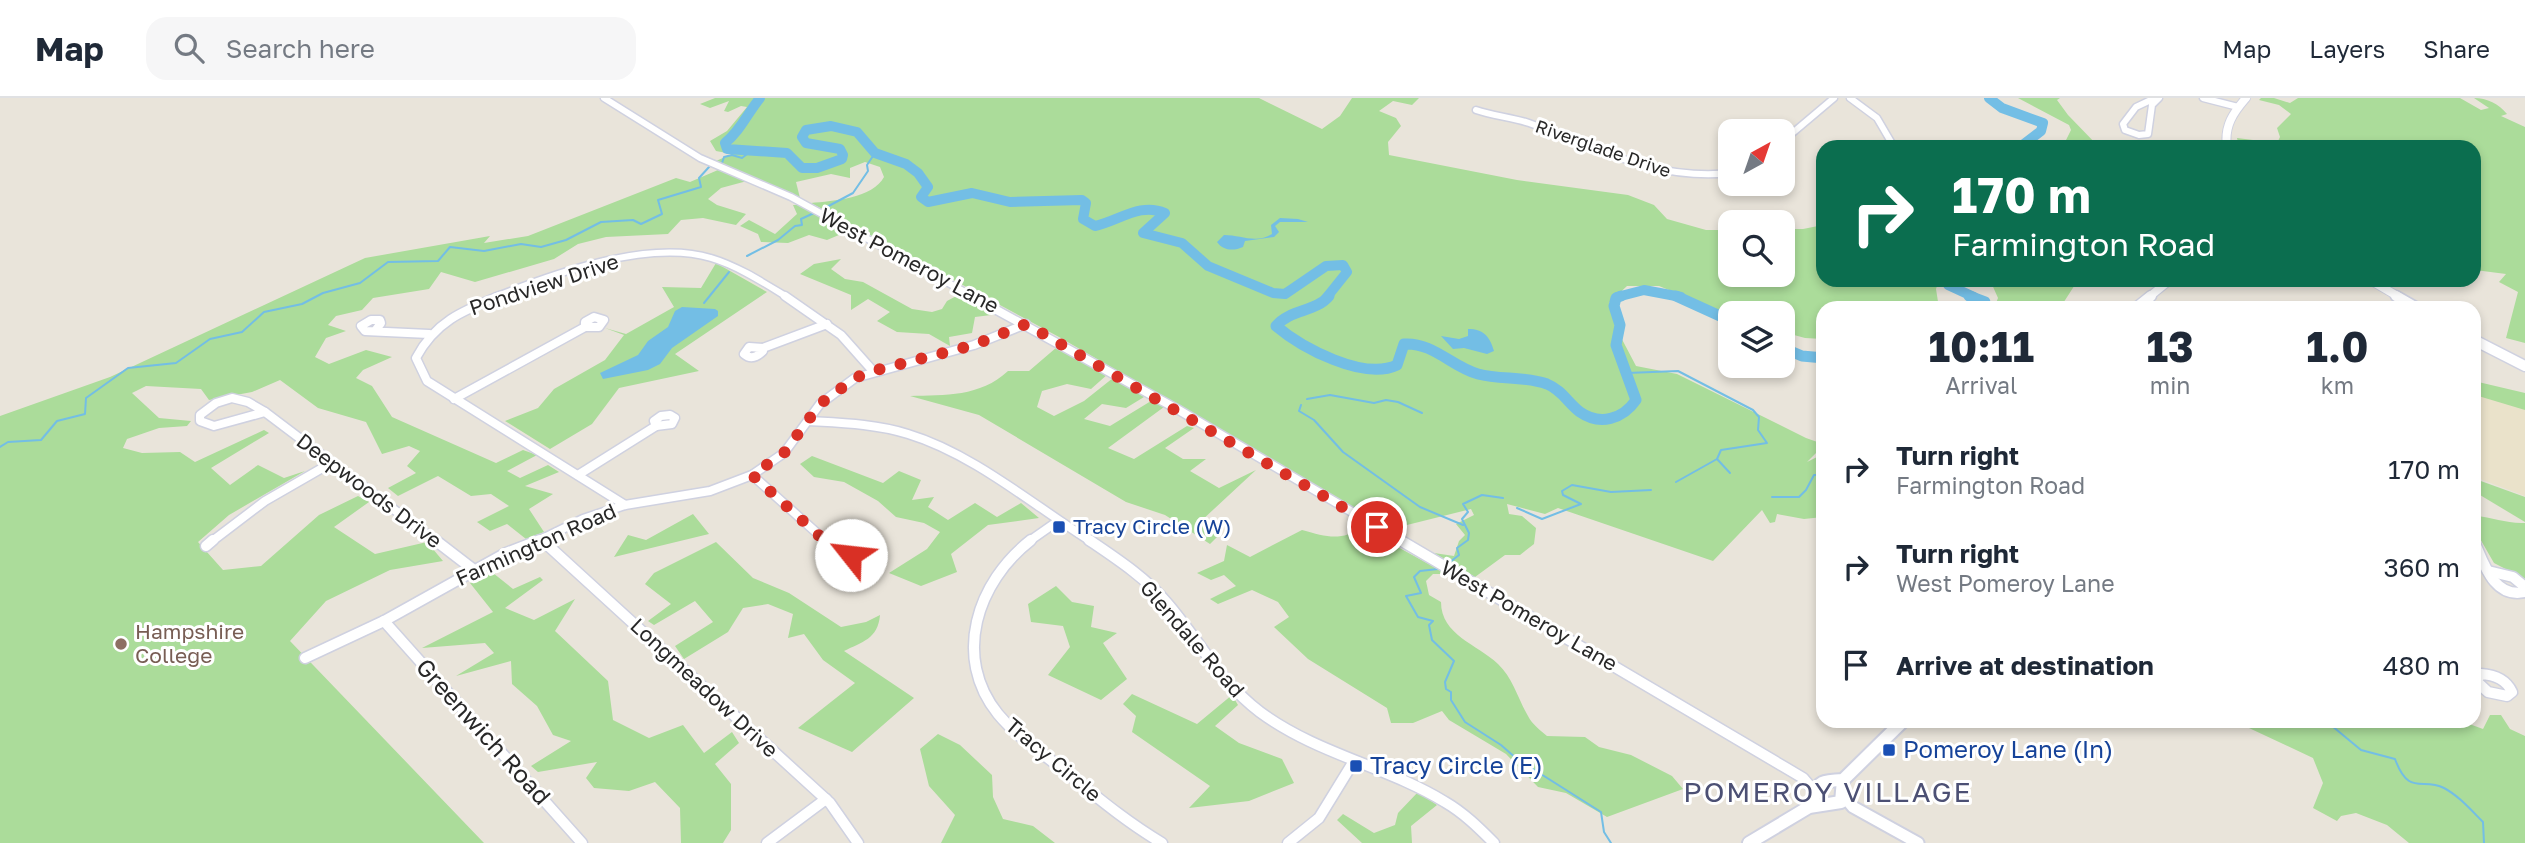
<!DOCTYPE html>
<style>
body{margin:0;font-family:"Golos Text",sans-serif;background:#f6f6f7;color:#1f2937;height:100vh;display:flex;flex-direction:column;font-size:26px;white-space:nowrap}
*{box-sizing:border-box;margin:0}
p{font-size:23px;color:#747a83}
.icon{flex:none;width:38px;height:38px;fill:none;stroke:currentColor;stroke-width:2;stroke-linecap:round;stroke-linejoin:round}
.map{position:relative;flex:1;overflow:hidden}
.details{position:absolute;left:1816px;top:203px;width:665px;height:427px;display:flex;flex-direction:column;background:#fff;border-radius:21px;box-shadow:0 4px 10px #0003}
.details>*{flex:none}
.hud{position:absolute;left:1816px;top:42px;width:665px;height:147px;border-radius:21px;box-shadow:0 4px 10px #0003;background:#0b6e4f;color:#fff;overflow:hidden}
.needle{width:46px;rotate:40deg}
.fabs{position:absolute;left:1718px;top:21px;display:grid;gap:14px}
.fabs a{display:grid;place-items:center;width:77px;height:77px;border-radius:14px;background:#fff;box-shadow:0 4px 10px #0003;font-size:35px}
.pin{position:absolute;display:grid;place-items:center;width:60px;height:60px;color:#fff;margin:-30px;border:4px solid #fff;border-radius:50%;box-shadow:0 2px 7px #0007}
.me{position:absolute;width:77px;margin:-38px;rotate:299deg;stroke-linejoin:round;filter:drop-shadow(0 0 5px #0008)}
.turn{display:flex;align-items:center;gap:24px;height:147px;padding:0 21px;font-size:32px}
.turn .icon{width:91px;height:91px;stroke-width:2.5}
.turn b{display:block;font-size:49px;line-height:60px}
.eta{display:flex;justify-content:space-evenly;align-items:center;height:119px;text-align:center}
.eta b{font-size:42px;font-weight:700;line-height:49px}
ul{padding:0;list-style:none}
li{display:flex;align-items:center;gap:21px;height:98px;padding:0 21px}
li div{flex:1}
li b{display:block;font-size:26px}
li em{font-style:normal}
header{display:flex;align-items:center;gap:42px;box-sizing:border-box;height:98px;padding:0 35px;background:#fff;border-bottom:2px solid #e0e1e3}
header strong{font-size:33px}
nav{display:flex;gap:38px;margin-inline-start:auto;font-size:24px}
.search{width:490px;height:63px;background:#f6f6f7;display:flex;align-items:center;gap:18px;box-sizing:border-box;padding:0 24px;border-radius:21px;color:#747a83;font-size:26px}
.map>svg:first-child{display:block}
.education{fill:#eae2ca}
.green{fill:#abdc9a}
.water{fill:#73bee5}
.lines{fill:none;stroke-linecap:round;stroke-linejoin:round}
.stream{stroke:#73bee5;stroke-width:2}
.river-far1{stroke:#73bee5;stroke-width:10}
.river{stroke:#73bee5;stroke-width:11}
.minor-far2-casing{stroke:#cfd1e0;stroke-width:9}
.minor-far1-casing{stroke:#cfd1e0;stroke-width:11}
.minor-casing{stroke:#cfd1e0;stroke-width:13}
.tertiary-casing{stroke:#cfd1e0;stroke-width:15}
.secondary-far2-casing{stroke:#cfd1e0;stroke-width:10}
.secondary-far1-casing{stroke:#cfd1e0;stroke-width:13}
.secondary-casing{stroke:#cfd1e0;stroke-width:16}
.minor-far2{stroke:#fff;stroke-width:6}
.minor-far1{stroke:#fff;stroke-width:8}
.minor{stroke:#fff;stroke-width:10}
.tertiary{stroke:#fff;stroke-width:11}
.secondary-far2{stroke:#fff;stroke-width:8}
.secondary-far1{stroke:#fff;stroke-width:10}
.secondary{stroke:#fff;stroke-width:12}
.route{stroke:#d93025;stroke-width:12;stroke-dasharray:0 21.6}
.transit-dot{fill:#1a4fb4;stroke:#fff;stroke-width:2.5}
.education-dot{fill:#8d6e63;stroke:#fff;stroke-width:2.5}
.labels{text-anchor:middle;stroke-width:6;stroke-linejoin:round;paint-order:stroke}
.far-street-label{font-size:18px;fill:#282828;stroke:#fff}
.street-label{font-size:21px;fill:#282828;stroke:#fff}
.transit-label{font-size:21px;fill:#164399;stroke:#fff;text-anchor:start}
.education-label{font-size:21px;fill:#785e54;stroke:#fff;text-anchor:start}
.near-street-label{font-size:24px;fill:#282828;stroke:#fff}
.near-transit-label{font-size:24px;fill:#164399;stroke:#fff;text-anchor:start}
.near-quarter-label{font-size:28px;letter-spacing:2px;fill:#4c5074;stroke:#fff}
</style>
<header>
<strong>Map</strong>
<div class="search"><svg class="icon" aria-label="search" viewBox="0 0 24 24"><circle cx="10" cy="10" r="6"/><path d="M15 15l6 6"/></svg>Search here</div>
<nav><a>Map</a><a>Layers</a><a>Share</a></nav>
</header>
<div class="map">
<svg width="2525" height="745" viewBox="0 0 2525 745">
<rect width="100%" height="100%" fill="#e9e4da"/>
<!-- education -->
<path class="education" d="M2474,291L2525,309V398L2475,379Z"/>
<!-- green -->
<g class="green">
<path d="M715,0H1259L1322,31L1340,18L1352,0H1419L1412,7L1393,3L1379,13L1396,20L1401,28L1388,44L1389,57L1517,82L1628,97L1654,107L1667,121L1706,132H1731V177H1783V131H1803L1823,127L1824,182H1939L1936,191L1939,210H1824L1823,241L1805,240L1783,234V215L1731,217L1659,188H1627L1609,205L1615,228L1636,268L1677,276L1806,340L1823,346V354L1816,349L1817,354L1807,364L1823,356V419L1804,421L1777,416L1775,424L1770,425L1762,412L1713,463L1558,410L1545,416L1507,406L1509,416L1522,418L1536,430L1534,446L1520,457H1505L1475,479L1434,455L1454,458L1459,443L1465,437L1456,426L1474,417L1471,411L1391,431L1059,239L811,105C833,103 873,100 884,79L880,69L865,64L850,70V80L831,76L796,84L800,100L716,63L732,56L716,53L710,43L727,33L747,9L741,8L728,14L724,13L729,3L710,10L700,6Z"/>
<path d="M2018,0H2060L2057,2L2068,17L2099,49H2059L2058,47L2066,42L2071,32L2069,27Z"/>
<path d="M2261,0H2274L2290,5L2298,0H2460L2481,12L2489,10L2474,0C2487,0 2499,6 2507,16L2501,18L2525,29V245L2506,240L2518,194L2499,184L2506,176L2475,172L2474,49H2264L2238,44L2237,40L2277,45L2280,39L2277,30L2291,16L2279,7L2259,2Z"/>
<path d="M718,72L747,83L721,90L708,101L717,107L746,116L736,127L703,120L681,122L668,136L606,139L578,146L554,161L475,184L441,174L429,191L373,200L362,212L336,218L328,227L346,233L326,240L315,259L329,266L366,252L392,259L363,272L356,280L372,288L392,319L496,365L523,352L537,357L507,373L520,380L548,367L559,374L525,388L553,396L529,411L544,434L526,441L507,426L490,433L477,424L509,408L491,396L471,398L438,378L398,398L388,390L416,375L407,368L420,353L409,348L382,356L366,324L318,310L280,282L252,294L209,302L201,291L146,288L132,295L159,320L191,323L187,328L159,330L127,341L123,350L142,355L180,354L195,364L264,332L269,335L211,370L230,387L258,367L284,380L305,373L229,417L198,444L223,472L261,468L319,417L358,398L369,404L334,429L375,456L427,444L443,463L390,472L326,503L290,543L484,745H0V318L110,279L365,160L490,138L484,145L528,138L676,80L690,84Z"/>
<path d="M793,107H803L846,134L827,142L809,137L788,145L761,144L758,136L740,128L749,122L775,136L797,116Z"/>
<path d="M841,161L831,171L845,181L863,184L912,211L932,214L942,211L947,203L960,196L999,216L975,219L972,235L949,239L950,248L929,236L897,234L877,223L890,214L868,201L851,212V197L800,176L814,166Z"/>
<path d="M716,165L767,194L675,256L699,273L619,290L592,326L550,351L505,323L538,310L554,291L605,262L624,237L605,230L626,236L674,209L662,189L701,190Z"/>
<path d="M1990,182H2078L2060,210H1994L1998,200Z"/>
<path d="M1057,249L1108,276L1091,291L1067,286L1042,293L1037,309L1054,318L1084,303L1113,280L1144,299L1126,310L1102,306L1084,321L1110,328L1151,303L1164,309L1108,350L1134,361L1187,328L1194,330L1165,350L1183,361H1206L1190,373L1219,390L1256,372L1200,424L1217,439L1210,446L1165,417L1126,404L979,317L910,298C945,297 980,299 1008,273H1029Z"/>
<path d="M2474,283L2525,295V312L2475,297Z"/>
<path d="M812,358L883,385L899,373L921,382L912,402L934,399L928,409L948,422L975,405L997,419L1021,405L1039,420L988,427L951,456L957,474L921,488L889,475L927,451L940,434L924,425L896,419L878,403L844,384L814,379L800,366Z"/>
<path d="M2478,382L2525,399V424L2475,394V384Z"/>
<path d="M693,416L709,436L614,459L628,437L646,442Z"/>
<path d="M2475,418C2493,419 2507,426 2525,425V481L2494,465L2475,432Z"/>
<path d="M1363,430L1447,476H1433L1426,483L1429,497L1441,504C1441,537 1477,546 1498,566C1513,580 1518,601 1528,618C1532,626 1540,632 1547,638L1585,639L1599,649L1631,657L1672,678L1683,691L1607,719L1566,695L1538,689L1506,656L1449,622L1442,613L1413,625H1391L1387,610L1308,561L1274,529L1289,519L1278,504L1252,492L1218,506L1210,501L1236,488L1224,477L1211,482L1197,475L1224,463L1227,447L1250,459L1302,432C1327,439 1340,443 1363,430Z"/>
<path d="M716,444L753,480L789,495L841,529L866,524L880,517C878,541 862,544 844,553L914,600L852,654L798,630L855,585L823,562L804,536L788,540L793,516L768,506L743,510L728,534L684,561L675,548L713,524L695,503L654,527L648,523L671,506L645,486L654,475Z"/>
<path d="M493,475L513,491L540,479L543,482L505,510L534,522L575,501L555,533L608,583L613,622L649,640L683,627L704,655L732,634L739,645L715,666L731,686V732L723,745H681L680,710L655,684L629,693L594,690L586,680L597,664L538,674L531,668L571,643L553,637L537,608L512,586L511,563L456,578L494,555L485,545L422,550L493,514L470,485Z"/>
<path d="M1056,488L1072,504L1094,508L1091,529L1117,535L1103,545L1127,581L1101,602L1048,577L1070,549L1063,528L1031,524L1028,506Z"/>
<path d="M1132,596L1197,626L1232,597L1238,607L1215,628L1239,645L1282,661L1294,685L1249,703L1189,710L1210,688L1132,634L1136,618L1123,606Z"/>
<path d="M2490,617H2501L2510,631L2525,638V745H2409L2387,727L2356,715L2341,718L2337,723L2313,710L2323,685L2313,660L2234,623H2461L2483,631Z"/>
<path d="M938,636L960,647L992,677L993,699L1003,721L1033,728L1055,745H941L955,717L929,688L920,651Z"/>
<path d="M1418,694L1437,707L1411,728L1412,745H1362L1337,722L1343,716L1374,735L1395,727L1398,715Z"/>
</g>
<!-- water -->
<g class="water">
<path d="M1280,120L1298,121L1308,124H1280L1275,128L1279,134L1274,139L1245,143L1243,149C1234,153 1223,153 1217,144L1224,137C1241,137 1256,146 1272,136L1271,127Z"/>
<path d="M682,209L715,211L718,213V218L672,250L660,266L648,272L603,281L600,275L638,257L648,243L668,229L675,213Z"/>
<path d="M1468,231C1484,231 1490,239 1494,253L1487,256L1464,250L1453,251L1441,238L1459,241L1468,238Z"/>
</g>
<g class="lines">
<!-- stream -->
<g class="stream">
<path d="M722,65L724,59L732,57L742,60L751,53"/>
<path d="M823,111L853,95L868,73L867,67L875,55"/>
<path d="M747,158L778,142L795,128L802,127L801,121L814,115"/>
<path d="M704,205L729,174"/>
<path d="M1627,275L1678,273L1753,312L1759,319L1758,332L1767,345L1721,352L1717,361L1730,375"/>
<path d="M1307,301L1330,297L1374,305L1386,302L1398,304L1422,315"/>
<path d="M1301,307L1299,313L1314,322L1343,354L1420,409L1463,427"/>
<path d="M0,349L8,344L41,342L57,323L85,316L86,300L128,270L176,265L210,241L242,234L264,214L302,206L323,195L360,185L388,164L438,163L450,149L484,153L521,146L541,149L566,142L601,124L633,122L641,126L662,116L658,102L701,89L699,80L709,69"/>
<path d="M1676,384L1717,361"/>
<path d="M1772,399H1799L1806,392L1814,377H1824"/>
<path d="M1517,410L1542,421L1581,406L1563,397L1562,393L1572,387L1611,394L1651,392"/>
<path d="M1450,464L1459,457L1457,450L1468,442L1469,435L1462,421L1468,414L1463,406L1482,397L1503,400"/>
<path d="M1438,471L1420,473L1414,479L1421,495L1406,498L1418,519L1433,523L1429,527L1432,542L1454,563L1445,584L1446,591L1451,594V602L1465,624L1501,647L1517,661L1601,714L1604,734L1611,745"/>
<path d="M2326,623L2361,652L2395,661C2409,699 2422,679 2444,690C2459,698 2471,712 2483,724L2484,745"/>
</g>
<!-- river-far1 -->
<g class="river-far1">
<path d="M760,0C747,16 741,32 725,45L727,51L787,55L802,70H817L842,61L843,57L840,51L806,45L802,39L806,32L831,28L857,34L875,55L906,66L918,75L928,89L921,99L928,104L972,95L1010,104L1082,102L1086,105L1083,121L1095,128C1119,123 1140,104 1165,115L1143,135L1182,145L1208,168L1273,195L1285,196L1326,168L1343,167L1347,174L1327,199"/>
<path d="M1989,0L2002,10L2043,25L2041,33L2020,49"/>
<path d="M1950,182L1948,187L1974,199"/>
<path d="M1617,199L1644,192L1681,199"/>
</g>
<!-- river -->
<g class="river">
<path d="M1329,198C1316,214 1290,211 1276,228C1302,250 1364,283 1397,267L1404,246C1433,244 1452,269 1478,276C1500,282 1525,278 1547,286C1562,292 1568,305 1580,314C1600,328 1623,321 1636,302L1616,247L1620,227L1614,208L1616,200L1621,198"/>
<path d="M1676,198L1731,223"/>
<path d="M1969,198L1985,204L1976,210"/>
<path d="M1783,250L1802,258L1824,260"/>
</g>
<!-- minor-far2 casing -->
<g class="minor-far2-casing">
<g id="minor-far2">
<path d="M604,0L700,60L791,99L974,199"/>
<path d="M1850,0L1877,20L1894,49"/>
<path d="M2155,0L2136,9L2123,26L2125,32L2139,37L2148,36L2152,7L2159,0"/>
<path d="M2203,0L2238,9"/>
<path d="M1476,12C1493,18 1511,19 1529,25C1599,50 1654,83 1731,75"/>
<path d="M1783,43L1834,0"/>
<path d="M495,199C553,176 648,141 711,160C738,168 764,185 787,199"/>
</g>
</g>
<!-- minor-far1 casing -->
<g class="minor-far1-casing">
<g id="minor-far1">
<path d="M499,198C462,213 435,224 416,260L427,283L625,407"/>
<path d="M785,198L841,237L873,273"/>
<path d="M971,198L1177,311L1403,444"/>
<path d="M594,219L604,222L599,229H585V224Z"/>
<path d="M375,233L381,225L380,222H371L361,228L365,233L429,236"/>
<path d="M749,249L763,250V253C757,259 751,262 744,256Z"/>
<path d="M763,250L827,226"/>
<path d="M232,300L248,304L265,314L214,328L200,323V317L216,305Z"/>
<path d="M454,301L585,229"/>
<path d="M265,314L437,444"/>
<path d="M670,317L675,320L672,326L656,328L654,323L661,318Z"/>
<path d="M808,323C842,325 876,326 908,336C974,356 1034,408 1092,444"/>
<path d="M578,377L656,328"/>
<path d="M752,377L827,444"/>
<path d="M541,442L543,444"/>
<path d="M211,444L265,403L331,365"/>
<path d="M536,444L583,421L625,407L710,393L752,377L784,355L820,306L855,280L974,247L1026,226"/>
<path d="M1028,444L1058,423"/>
</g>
</g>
<!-- minor casing -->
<g class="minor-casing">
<g id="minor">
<path d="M435,442L474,472"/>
<path d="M542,442L830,705L858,745"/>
<path d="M825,442L833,450"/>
<path d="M1031,442C977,484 952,559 998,616C1017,639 1044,656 1067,675C1098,700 1128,725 1162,745"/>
<path d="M1089,442C1117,461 1146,480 1167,505C1199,542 1220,584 1260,614C1317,656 1386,668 1445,704C1464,715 1479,730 1494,745"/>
<path d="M1400,442L1803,680L1814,693"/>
<path d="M2474,443C2484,466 2494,501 2525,494"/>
<path d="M206,448L213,442"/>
<path d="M847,449L851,452V457L842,463H831L828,455L833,450Z"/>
<path d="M2488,473L2513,479L2525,489"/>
<path d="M384,523L582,745"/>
<path d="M305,560L384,523L506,455L540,442"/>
<path d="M2474,581L2488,594L2507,598L2512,594C2506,581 2495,577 2481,576L2477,582"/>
<path d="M767,745L826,701"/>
<path d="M1288,745L1319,720L1354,663"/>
</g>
</g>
<!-- tertiary casing -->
<g class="tertiary-casing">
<path id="tertiary" d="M1843,697L1853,709L1918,745"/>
</g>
<!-- secondary-far2 casing -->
<g class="secondary-far2-casing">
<g id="secondary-far2">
<path d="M2227,49C2224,28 2233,15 2246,0"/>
<path d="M2370,182L2399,199"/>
<path d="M2149,199L2170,182"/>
</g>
</g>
<!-- secondary-far1 casing -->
<g class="secondary-far1-casing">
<g id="secondary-far1">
<path d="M2396,198L2417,210"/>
<path d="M2136,210L2151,198"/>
<path d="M2474,242L2525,268"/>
</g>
</g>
<!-- secondary casing -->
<g class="secondary-casing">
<g id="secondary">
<path d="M1809,709C1822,686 1812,683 1843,682L1903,623"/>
<path d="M1749,745L1809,709L1841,704L1843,682"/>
</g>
</g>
<!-- minor-far2 -->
<use href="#minor-far2" class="minor-far2"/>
<!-- minor-far1 -->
<use href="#minor-far1" class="minor-far1"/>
<!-- minor -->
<use href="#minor" class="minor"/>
<!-- tertiary -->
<use href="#tertiary" class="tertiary"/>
<!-- secondary-far2 -->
<use href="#secondary-far2" class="secondary-far2"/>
<!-- secondary-far1 -->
<use href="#secondary-far1" class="secondary-far1"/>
<!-- secondary -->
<use href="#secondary" class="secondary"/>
</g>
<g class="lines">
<!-- route -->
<path class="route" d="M851,457V452L847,449L833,450L752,377L784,355L820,306L855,280L873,273L974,247L1026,226L1377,429"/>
</g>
<!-- markers -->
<g class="transit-dot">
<rect x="1052" y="422" width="14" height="14" rx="3.5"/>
<rect x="1882" y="645" width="14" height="14" rx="3.5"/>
<rect x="1349" y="661" width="14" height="14" rx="3.5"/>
</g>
<circle class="education-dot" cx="121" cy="546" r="7"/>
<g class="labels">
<!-- far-street labels -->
<g class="far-street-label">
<text transform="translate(1603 51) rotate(19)" y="6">Riverglade Drive</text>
</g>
<!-- street labels -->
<g class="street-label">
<text transform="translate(909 163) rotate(28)" y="7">West Pomeroy Lane</text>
<text transform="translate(544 187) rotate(-18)" y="7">Pondview Drive</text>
<text transform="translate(369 393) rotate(37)" y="7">Deepwoods Drive</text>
<text transform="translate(536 447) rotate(-24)" y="7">Farmington Road</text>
<text transform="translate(1529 518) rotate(30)" y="7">West Pomeroy Lane</text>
<text transform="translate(1192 541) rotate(49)" y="7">Glendale Road</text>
<text transform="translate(704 590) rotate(43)" y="7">Longmeadow Drive</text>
<text transform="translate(1053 662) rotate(40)" y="7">Tracy Circle</text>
</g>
<!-- transit labels -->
<g class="transit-label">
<text x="1073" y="436">Tracy Circle (W)</text>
</g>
<!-- education labels -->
<g class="education-label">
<text x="135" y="541">Hampshire<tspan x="135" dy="24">College</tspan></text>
</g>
<!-- near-street labels -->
<g class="near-street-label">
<text transform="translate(483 634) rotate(48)" y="8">Greenwich Road</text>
</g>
<!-- near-transit labels -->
<g class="near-transit-label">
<text x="1903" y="660">Pomeroy Lane (In)</text>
<text x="1370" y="676">Tracy Circle (E)</text>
</g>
<!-- near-quarter labels -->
<g class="near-quarter-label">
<text x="1828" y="704">POMEROY VILLAGE</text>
</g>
</g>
</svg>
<div class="fabs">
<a><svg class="needle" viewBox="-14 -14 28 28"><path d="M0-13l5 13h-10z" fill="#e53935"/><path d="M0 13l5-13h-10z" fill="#747a83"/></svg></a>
<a><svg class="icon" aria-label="search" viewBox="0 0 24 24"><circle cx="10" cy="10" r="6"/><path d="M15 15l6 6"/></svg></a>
<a><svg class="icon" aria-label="layers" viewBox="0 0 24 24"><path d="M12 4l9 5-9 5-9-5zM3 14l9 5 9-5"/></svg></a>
</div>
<div class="pin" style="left:1377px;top:429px;background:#d93025"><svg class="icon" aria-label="arrive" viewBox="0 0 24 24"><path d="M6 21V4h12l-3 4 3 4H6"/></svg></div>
<svg class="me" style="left:851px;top:457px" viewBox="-20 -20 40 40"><circle r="19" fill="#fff"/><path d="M0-13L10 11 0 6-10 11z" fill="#d93025"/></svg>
<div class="hud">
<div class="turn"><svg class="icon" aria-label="right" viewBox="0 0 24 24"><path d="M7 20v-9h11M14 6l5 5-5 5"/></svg><div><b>170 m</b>Farmington Road</div></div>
</div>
<section class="details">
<div class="eta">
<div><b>10:11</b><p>Arrival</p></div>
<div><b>13</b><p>min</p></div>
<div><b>1.0</b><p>km</p></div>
</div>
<ul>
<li><svg class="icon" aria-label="right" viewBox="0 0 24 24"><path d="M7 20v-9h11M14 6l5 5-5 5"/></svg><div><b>Turn right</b><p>Farmington Road</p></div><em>170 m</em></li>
<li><svg class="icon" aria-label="right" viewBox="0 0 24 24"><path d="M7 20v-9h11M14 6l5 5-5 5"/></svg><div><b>Turn right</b><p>West Pomeroy Lane</p></div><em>360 m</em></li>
<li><svg class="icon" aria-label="arrive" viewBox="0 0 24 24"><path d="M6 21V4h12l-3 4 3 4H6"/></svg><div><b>Arrive at destination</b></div><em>480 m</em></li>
</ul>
</section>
</div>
